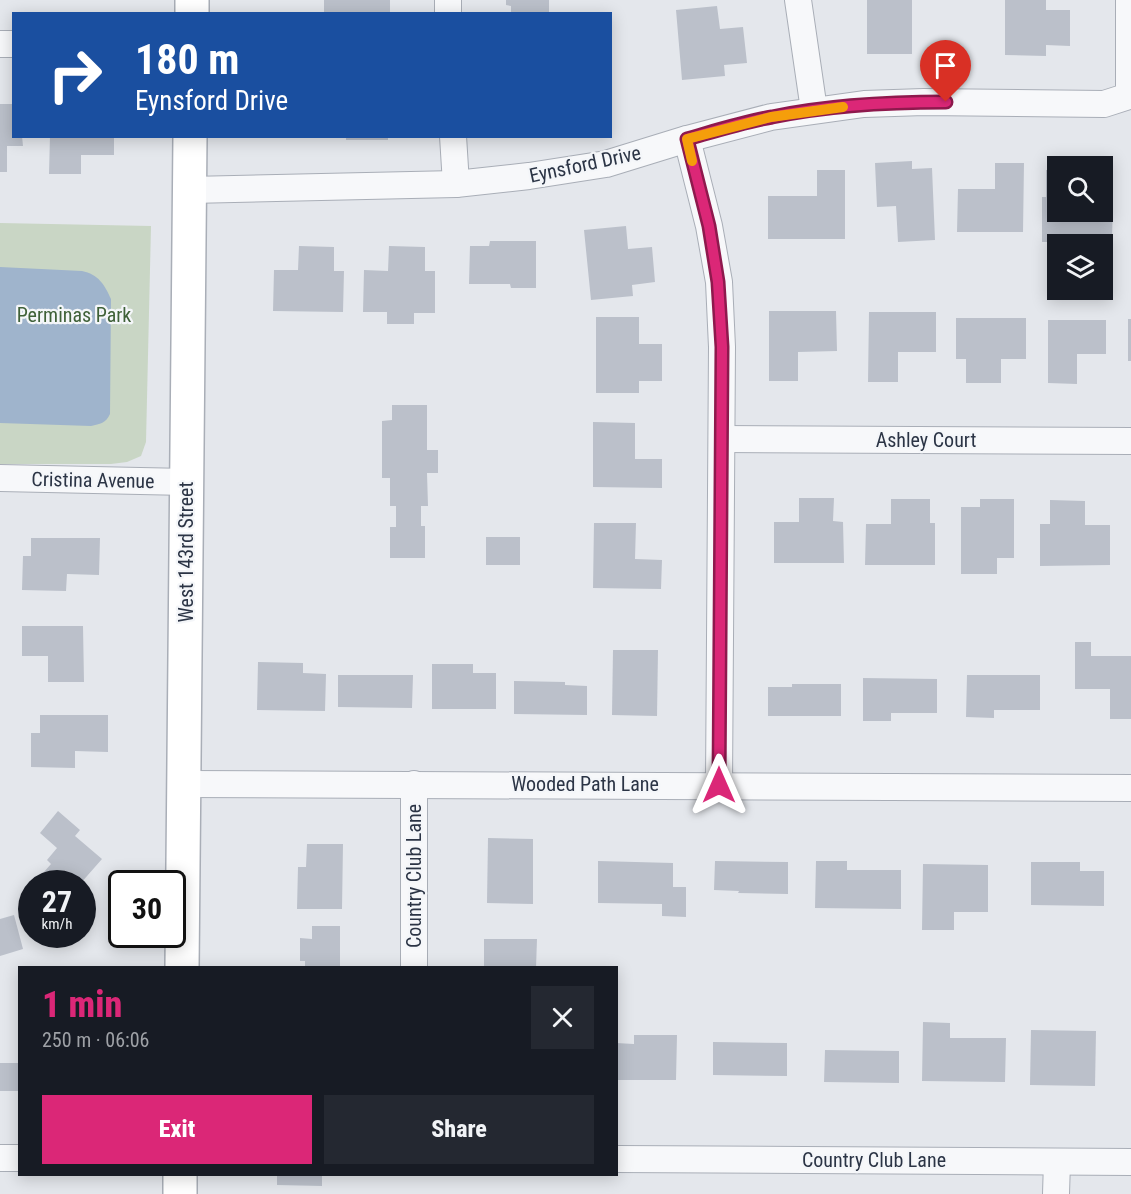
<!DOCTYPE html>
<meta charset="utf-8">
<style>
body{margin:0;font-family:"Roboto Condensed",sans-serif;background:#242831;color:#f1f3f6;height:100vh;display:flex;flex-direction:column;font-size:22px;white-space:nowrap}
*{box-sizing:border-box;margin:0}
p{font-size:20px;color:#9ea1a6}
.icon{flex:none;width:33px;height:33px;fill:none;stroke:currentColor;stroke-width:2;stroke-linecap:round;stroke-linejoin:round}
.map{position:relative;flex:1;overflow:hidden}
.panel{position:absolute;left:18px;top:966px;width:600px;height:210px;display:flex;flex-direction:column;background:#171b24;border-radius:0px;box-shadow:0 3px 15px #0003}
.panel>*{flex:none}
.hud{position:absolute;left:12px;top:12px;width:600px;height:126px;border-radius:0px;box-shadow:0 3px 15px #0003;background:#1a4fa0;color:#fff;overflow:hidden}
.fabs{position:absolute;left:1047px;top:156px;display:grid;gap:12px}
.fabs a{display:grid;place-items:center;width:66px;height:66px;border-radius:0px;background:#171b24;box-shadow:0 3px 15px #0003;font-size:30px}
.speed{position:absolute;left:18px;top:870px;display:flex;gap:12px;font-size:30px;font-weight:700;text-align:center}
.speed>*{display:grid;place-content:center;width:78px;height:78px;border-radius:50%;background:#171b24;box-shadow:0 3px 15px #0003;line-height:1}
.speed small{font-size:15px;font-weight:400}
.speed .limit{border:3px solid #111;border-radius:9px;background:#fff;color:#111}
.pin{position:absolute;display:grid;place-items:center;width:51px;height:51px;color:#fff;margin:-62px -26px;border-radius:50% 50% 50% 0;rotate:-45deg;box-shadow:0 0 6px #0007}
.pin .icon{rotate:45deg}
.me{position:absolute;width:66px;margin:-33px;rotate:0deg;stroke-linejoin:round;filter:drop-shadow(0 0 4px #0008)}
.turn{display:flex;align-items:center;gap:21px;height:126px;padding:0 24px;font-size:27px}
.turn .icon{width:78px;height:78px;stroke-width:2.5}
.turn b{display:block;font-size:42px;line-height:51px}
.round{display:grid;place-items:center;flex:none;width:63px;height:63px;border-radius:0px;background:#242831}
.headline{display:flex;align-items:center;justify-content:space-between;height:102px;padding:0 24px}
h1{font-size:36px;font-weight:800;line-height:45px;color:#db2777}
.cta{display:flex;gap:12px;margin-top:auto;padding:12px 24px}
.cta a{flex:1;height:69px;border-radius:0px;background:#db2777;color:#fff;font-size:24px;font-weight:800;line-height:69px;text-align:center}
.cta a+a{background:#242831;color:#f1f3f6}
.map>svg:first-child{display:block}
.green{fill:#c9d6c5}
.water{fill:#9fb4cc}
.building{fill:#bbc0ca}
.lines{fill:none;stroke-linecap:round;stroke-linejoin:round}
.street-casing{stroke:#a9aeb7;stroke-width:28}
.secondary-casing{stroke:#a9aeb7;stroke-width:36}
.street{stroke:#f7f8fa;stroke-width:26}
.secondary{stroke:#fff;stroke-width:33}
.route-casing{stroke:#8e194d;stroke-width:15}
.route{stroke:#db2777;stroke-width:10}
.slow{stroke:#f59e0b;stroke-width:10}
.labels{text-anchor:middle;stroke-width:4.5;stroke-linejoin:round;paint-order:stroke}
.street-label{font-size:20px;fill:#2b3445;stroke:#f4f6f9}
.park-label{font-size:20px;fill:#3f6138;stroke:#f4f6f9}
</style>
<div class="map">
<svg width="1131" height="1194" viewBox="0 0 1131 1194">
<rect width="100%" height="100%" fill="#e4e7ec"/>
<!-- green -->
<path class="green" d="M0,223L151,226L146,442L141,456L127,462L111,464H0Z"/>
<!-- water -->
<path class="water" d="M0,267L82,271C98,274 105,285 111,299L110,414C106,423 100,424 91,426L0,423Z"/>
<!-- building -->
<g class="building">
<rect x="324" y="0" width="66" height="14"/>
<path d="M506,0H549V14H511V6L506,5Z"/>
<rect x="867" y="0" width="45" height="54"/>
<path d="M1005,0H1046V10H1070V46L1046,45V56L1005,55Z"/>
<path d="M717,6L720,29L743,27L747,63L724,65L725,76L682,80L676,10Z"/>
<path d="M0,104H14V136H22L23,146H7V172H0Z"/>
<path d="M50,136H114V155H81V174H49Z"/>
<rect x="346" y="136" width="42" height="4"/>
<path d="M912,161V169L932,168L935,240L898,242L896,206L877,207L875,163Z"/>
<path d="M995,163H1024L1023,232H957L958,189H995Z"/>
<path d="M817,170H845V239H768V196H817Z"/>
<path d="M1046,170H1058V212H1102V196L1113,197L1112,242H1042V197H1046Z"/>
<path d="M626,226L628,249L652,247L655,282L632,285L633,296L591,300L584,230Z"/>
<path d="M490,241H536V288H511L510,284H469L470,246H489Z"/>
<path d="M299,246L334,247V271H344L343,312L273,311L274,270H298Z"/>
<path d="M389,246L425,247V271H435V313H414V324H387V312H363L364,270L388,271Z"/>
<path d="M769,311H836L837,351L798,352V381H769Z"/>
<path d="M869,312H936V352H898V382H868Z"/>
<path d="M596,317H639V344H662V381H639V393H596Z"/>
<path d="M956,318H1026V359H1001V383H966V359H956Z"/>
<rect x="1128" y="319" width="3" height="42"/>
<path d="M1048,320H1106V354H1077V384L1048,383Z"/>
<path d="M392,405H427V450H438V473H427L428,506H421V526H425V558H390V527H396V506H390V478H382V421L392,420Z"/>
<path d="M593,422L635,423V459H662V488L593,487Z"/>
<path d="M799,498H834L833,521L843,522L844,563H774V522H799Z"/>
<path d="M891,499H930V523H935V565H865L866,524H891Z"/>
<path d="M980,499H1014V558H997V574H961V507H980Z"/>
<path d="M1050,500L1085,501V525H1110V565L1040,566V524H1050Z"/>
<path d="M594,523H636L635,559L662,560L661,589L593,588Z"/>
<rect x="486" y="537" width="34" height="28"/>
<path d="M31,538H100L99,575L67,574L66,591L22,590L23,556H31Z"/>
<path d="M22,626H83L84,682H48V656H22Z"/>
<path d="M1075,642H1091V656H1131V719H1110V689H1075Z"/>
<path d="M613,650H658L657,716L612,715Z"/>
<path d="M258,662L303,663V673L326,674L325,711L257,710Z"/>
<path d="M432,664H473V673H496V709H432Z"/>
<path d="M338,675H413L412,708L338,707Z"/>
<path d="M967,675H1040V710H994V718L966,717Z"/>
<path d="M863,678L937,679V713H891V721H863Z"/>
<path d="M514,681L565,682V685L587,686V715L514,714Z"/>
<path d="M792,684H841V716H768V687H792Z"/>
<path d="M40,715H108V752L75,751V768L31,767V733H40Z"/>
<path d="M58,811L80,830L75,836L102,859L80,884H39L36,881L51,864L47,860L57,848L40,833Z"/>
<path d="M488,838L533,839V904L487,903Z"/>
<path d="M307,844H343L342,909H297L298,867H306Z"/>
<path d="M598,861L673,863V887H686V917L662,916V904L598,903Z"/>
<path d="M715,861L788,862V894L738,893L739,891L714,890Z"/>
<path d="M816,861H847V870H901V909L815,908Z"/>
<path d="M1031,862H1080V871H1104V906L1031,905Z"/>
<path d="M923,864L988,865V912H954V930H922Z"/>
<path d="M14,915L23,949L0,956V919Z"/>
<path d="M312,926H340V968H305V961H300V938L312,939Z"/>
<path d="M484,939H537L536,968H484Z"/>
<path d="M923,1022L950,1023V1038H1006L1005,1082L922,1081Z"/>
<path d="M1031,1030L1096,1031L1095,1086L1030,1085Z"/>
<path d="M634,1035H677L676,1080H616V1043L634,1044Z"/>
<path d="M713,1042L787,1043V1076L713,1075Z"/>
<path d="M825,1050L899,1051V1083L824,1082Z"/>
<rect x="0" y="1063" width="18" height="28"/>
<path d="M277,1174H322V1186L277,1185Z"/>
</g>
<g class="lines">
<!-- street casing -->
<g class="street-casing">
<g id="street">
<path d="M798,0L814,110"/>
<path d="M448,14V0"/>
<path d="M0,44H14"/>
<path d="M453,136L456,184"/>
<path d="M687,139L709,226L719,282L722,347L719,785"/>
<path d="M190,190L456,184L529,176L606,164L687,139L771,117L864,104L924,102L1104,104L1129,96V0"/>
<path d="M722,439L1131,441"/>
<path d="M0,478L187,482"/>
<path d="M184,784L1131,788"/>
<path d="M414,968V784"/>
<path d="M0,1158H20"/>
<path d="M616,1159L1131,1162"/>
<path d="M1056,1194L1057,1162"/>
</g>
</g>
<!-- secondary casing -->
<g class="secondary-casing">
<g id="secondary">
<path d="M192,14V0"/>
<path d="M182,968L190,136"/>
<path d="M180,1194V1174"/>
</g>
</g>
<!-- street -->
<use href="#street" class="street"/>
<!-- secondary -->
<use href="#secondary" class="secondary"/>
</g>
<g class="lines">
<!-- route casing -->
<g class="route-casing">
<path id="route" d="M719,785L722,347L718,282L709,226L687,139C715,131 743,122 772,117C829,105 888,102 946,102"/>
</g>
<!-- route -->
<use href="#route" class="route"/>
<!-- slow -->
<path class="slow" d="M692,161L687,139L771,117L843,107"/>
</g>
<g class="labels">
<!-- street labels -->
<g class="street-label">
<text transform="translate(585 164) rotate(-12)" y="7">Eynsford Drive</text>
<text x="926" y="447">Ashley Court</text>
<text transform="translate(93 480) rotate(1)" y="7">Cristina Avenue</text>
<text transform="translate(186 552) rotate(-90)" y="7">West 143rd Street</text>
<text x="585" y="791">Wooded Path Lane</text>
<text transform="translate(414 876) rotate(-90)" y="7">Country Club Lane</text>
<text x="874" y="1167">Country Club Lane</text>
</g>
<!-- park labels -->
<g class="park-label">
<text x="74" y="322">Perminas Park</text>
</g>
</g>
</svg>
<div class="fabs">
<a><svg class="icon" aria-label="search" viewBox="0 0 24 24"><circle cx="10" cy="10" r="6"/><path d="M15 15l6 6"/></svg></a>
<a><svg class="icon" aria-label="layers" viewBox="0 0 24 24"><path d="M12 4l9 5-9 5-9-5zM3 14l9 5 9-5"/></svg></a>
</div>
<div class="speed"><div>27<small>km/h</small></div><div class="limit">30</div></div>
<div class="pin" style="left:946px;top:102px;background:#d93025"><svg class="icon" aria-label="arrive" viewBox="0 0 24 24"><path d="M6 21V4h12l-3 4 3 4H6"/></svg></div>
<svg class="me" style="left:719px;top:785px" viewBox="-20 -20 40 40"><path d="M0-17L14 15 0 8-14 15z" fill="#db2777" stroke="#fff" stroke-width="4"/></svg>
<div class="hud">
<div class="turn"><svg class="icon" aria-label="right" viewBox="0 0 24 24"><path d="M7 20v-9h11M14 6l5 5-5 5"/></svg><div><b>180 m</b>Eynsford Drive</div></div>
</div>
<section class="panel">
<div class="headline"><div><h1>1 min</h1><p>250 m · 06:06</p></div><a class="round"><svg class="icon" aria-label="close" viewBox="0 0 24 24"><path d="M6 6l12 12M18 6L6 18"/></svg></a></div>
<div class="cta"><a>Exit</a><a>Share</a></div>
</section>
</div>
